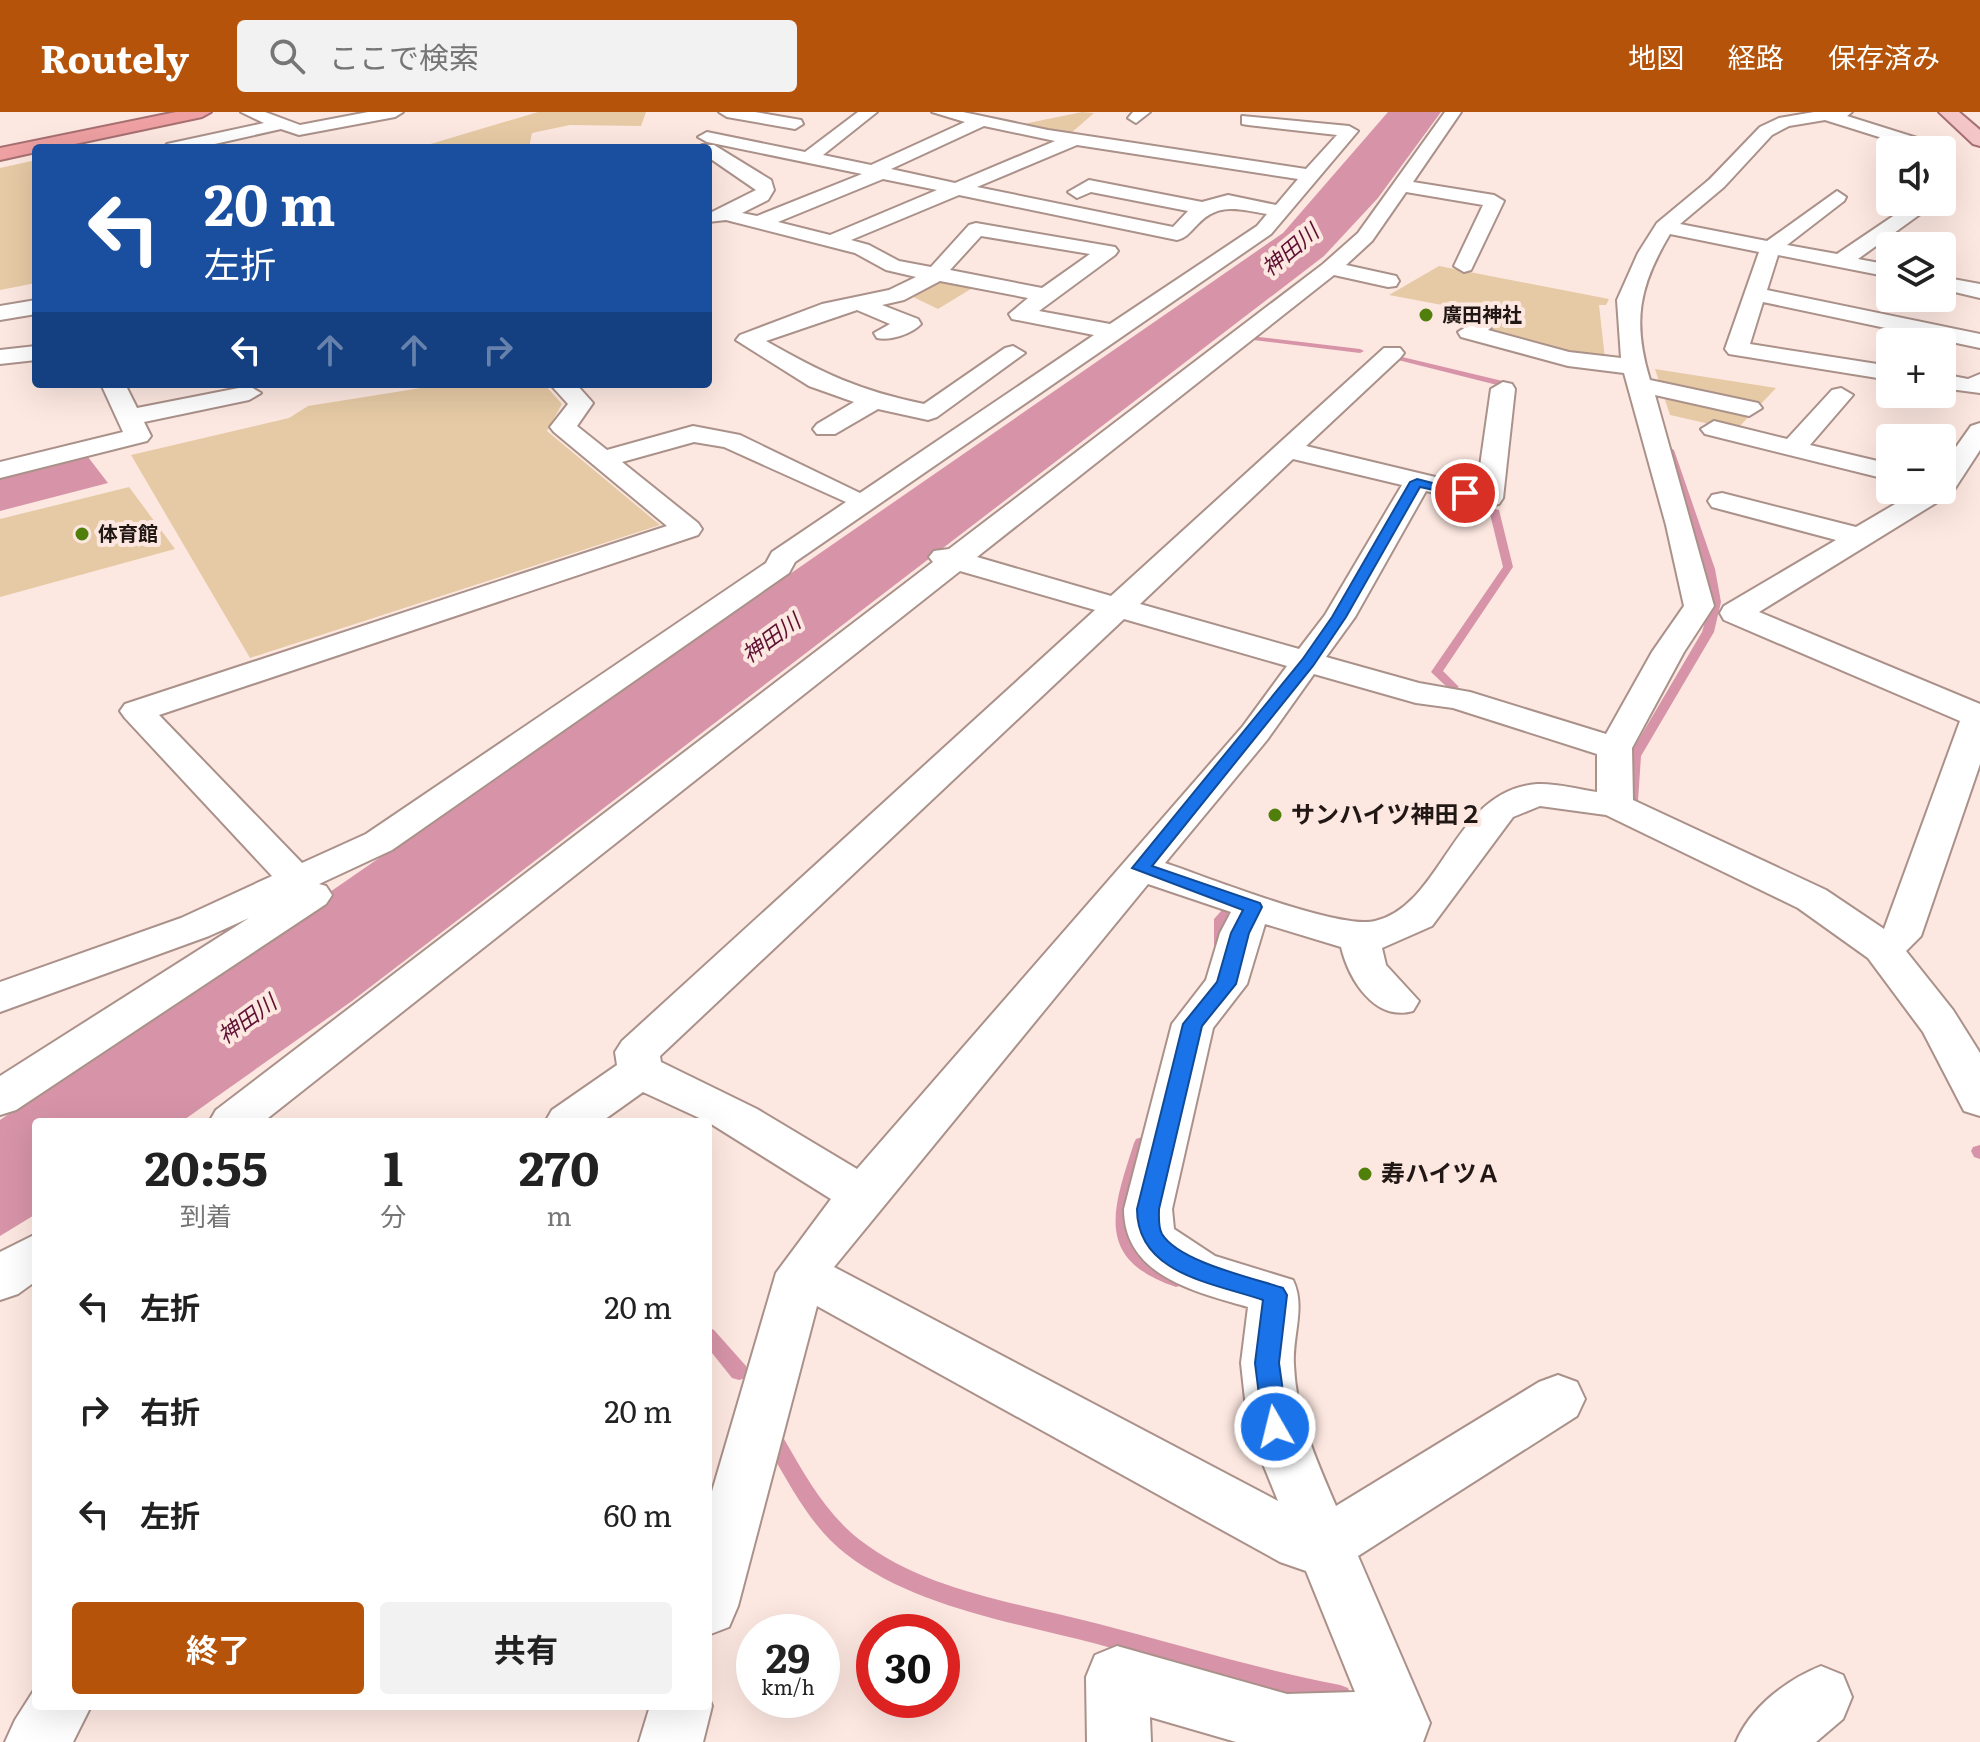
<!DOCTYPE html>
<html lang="ja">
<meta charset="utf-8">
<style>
body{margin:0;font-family:Literata,"Noto Sans JP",serif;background:#f2f2f2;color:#222;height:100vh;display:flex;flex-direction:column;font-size:30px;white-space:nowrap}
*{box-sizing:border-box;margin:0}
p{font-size:26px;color:#767676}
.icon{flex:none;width:44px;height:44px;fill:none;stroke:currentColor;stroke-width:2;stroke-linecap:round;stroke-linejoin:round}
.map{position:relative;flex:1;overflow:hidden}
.drawer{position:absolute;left:32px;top:1006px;width:680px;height:592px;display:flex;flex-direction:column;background:#fff;border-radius:8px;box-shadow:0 8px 32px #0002}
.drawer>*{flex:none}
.guide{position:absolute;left:32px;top:32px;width:680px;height:244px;border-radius:8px;box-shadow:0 8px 32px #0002;background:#1a4fa0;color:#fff;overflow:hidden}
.controls{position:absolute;left:1876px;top:24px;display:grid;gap:16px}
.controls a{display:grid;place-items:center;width:80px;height:80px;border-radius:8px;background:#fff;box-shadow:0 8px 32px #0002;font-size:40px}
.speed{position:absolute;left:736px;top:1502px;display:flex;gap:16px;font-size:40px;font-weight:700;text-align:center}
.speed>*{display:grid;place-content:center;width:104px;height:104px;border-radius:50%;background:#fff;box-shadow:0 8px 32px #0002;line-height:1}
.speed small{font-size:20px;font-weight:400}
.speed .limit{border:12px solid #d22;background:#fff;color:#111}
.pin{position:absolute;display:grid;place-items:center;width:68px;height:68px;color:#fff;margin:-34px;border:4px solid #fff;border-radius:50%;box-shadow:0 2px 8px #0007}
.me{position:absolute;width:88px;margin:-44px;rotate:352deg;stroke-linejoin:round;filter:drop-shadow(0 0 6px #0008)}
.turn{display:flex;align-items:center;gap:28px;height:168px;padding:0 40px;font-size:36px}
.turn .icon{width:104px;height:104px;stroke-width:2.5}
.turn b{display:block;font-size:56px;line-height:68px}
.lanes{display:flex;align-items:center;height:76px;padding:0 40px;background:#0003;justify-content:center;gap:40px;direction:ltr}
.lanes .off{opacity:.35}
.eta{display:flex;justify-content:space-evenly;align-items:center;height:136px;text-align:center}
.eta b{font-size:48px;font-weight:700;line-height:56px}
.cta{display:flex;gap:16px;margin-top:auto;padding:16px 40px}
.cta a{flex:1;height:92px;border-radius:8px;background:#b45309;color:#fff;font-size:32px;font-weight:700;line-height:92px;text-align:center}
.cta a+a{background:#f2f2f2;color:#222}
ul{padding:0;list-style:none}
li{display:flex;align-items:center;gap:24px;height:104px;padding:0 40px}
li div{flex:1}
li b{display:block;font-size:30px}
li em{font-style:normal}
header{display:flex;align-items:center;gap:48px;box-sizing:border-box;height:112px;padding:0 40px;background:#b45309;color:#fff}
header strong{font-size:38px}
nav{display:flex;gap:44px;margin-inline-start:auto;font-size:28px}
.search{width:560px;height:72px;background:#f2f2f2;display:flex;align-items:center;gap:20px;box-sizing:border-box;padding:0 28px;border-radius:8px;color:#767676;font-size:30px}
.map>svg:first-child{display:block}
.green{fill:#e6caa5}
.water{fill:#d794a9}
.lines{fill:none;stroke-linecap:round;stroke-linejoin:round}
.stream{fill:#d794a9;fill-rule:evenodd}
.street-casing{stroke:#aa918a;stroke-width:4}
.primary-casing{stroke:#a67071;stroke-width:4}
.highway-casing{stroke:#a67071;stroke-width:4}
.street{fill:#fff;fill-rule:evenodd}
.primary{fill:#f5c6c7;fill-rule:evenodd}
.highway{fill:#eea0a2;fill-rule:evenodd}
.route{fill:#1a73e8;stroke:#114b97;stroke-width:2}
.poi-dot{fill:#507f0c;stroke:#fde8e1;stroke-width:3}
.labels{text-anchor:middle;stroke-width:8;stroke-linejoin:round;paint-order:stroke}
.far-poi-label{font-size:20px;font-weight:bold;fill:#211815;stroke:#fde8e1;text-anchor:start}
.far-water-label{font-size:22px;font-style:italic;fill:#5f1033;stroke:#fde8e1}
.poi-label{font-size:24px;font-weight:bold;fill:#211815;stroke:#fde8e1;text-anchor:start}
</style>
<header>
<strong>Routely</strong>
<div class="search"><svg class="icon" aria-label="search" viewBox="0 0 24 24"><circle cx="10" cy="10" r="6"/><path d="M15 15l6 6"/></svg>ここで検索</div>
<nav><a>地図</a><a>経路</a><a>保存済み</a></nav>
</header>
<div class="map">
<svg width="1980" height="1630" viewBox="0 0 1980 1630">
<rect width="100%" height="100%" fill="#fde8e1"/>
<!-- green -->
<g class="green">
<path d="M538,0H646L641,14L570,13L532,21L529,36H417Z"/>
<path d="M1082,0L1094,1L1070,22L1013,14Z"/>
<path d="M36,48V171L0,178V56Z"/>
<path d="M1439,154L1609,187L1606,193H1599L1605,247L1486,223L1490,202L1389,183Z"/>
<path d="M942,167L974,175L938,197L907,182Z"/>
<path d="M1655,257L1776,276L1736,318L1670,303Z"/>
<path d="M446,272H544L562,292L547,319L660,413L250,546L131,343L289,306L308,294Z"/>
<path d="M129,375L175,437L0,485V407Z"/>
</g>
<!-- water -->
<g class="water">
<path d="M1388,0H1441L1378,86L1324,144L352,889L181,1010H36V1102L0,1124V1008L1283,121Z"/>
<path d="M88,345L108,371L0,399V367Z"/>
</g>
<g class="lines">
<!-- stream -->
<g class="stream">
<path d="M1751,23L1756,24L1705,75H1701V73Z"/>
<path d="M1250,224L1360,237L1364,239L1360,241L1253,228H1250Z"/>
<path d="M1398,244L1511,271L1512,273L1505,275L1398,248Z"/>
<path d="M1669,335L1674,338L1715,457L1721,490L1714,520L1641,644L1638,689L1632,693L1626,689L1629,644L1702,520L1711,490L1705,457L1664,338Z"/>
<path d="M1491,396L1499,398L1513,455L1443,559L1459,575L1453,578L1449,577L1431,560L1503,455L1489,398Z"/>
<path d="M1227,796L1234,801L1228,808V839L1221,844L1214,839V807L1222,798Z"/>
<path d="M1142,1025L1148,1027L1150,1031C1138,1070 1114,1118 1153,1148C1163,1156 1178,1157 1185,1168L1182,1173L1176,1175C1093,1147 1113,1097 1134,1031L1136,1027Z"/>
<path d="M1980,1033V1047L1974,1045L1971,1039L1973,1035Z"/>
<path d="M708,1215L714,1218L746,1254L748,1260L746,1266L739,1268L732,1266L708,1236Z"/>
<path d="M777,1324L784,1327C805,1363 826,1402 860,1428C927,1480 1020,1491 1099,1512C1179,1533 1258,1557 1340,1573L1348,1576L1351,1584L1348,1592L1340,1595C1258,1579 1178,1554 1097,1532C1016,1511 914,1495 846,1442C812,1416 791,1375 770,1339L767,1333L770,1327Z"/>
</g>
<!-- street casing -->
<g class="street-casing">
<g id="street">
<path d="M241,0H265L300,13L368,0H403L395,5L299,23L281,17L197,36H164L167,32L264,11Z"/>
<path d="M719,0H755L801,8L803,12L795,17L727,5Z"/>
<path d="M858,0H877L823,43L871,53L965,10L932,0H963L1048,18L1306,57L1337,23L1248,13L1242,12V4L1349,14L1358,19L1271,122L795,450L789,461L392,738L319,772L326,774L332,783L326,792L16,998L0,1003V964L249,806L209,824L0,900V870L181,806L272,764L125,606L120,599L125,592L667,414L554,320L550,315L568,292L550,272H576L593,291L577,314L607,338L693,314L740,323L860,381L1094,223L1012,207L1009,202L1028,186L940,169L904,188L882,193L918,207L921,212C912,222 890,229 877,226L874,221L890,212L857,198L766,229C822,261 860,279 924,292L1005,236L1013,234L1025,241L937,305L928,308L878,297L835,322H817L813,317L817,312L854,290L809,274L736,228L740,223L822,192L889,178L916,165L886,158L855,141L726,108L708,110V102L756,78L708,45V36H700L702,33H714L771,68L774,78L768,88L742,101L757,104L862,62L707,30L698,25L707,20L805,40ZM984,14L1055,29L955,71L891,57ZM1077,33L1298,67L1276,93L1228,83L1202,90L1089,68L1068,80L1077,86L1091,80L1188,99L1173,115L977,75ZM883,67L937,78L830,123L778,110ZM959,83L1177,128C1186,126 1190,120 1197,113C1218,90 1238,97 1267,102L1257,114L1110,212L1039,199L1115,143L1118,139L1115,135L976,111L969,113L931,155L899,149L869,133L851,128ZM981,124L1090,142L1042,176L950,158ZM694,330L724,335L846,390L772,440L766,451L366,722L302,751L159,603L698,423L702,417L698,411L622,350Z"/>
<path d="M1133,0H1150L1136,11L1128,6Z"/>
<path d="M1445,0H1461L1413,70L1494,83L1504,89L1471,158L1464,160L1454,154L1483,93L1406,80L1372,129L1346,153L1396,164L1399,169L1396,174L1388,175L1334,163L977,445L1111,484L1384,236H1400L1404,241L1400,246L1306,334L1477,375L1491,277L1503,270L1512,272L1515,277L1503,386L1499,392L1489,394L1426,379L1355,505L1326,545L1419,571L1470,580L1606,622L1652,540L1684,494L1666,413L1624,261L1568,254L1461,225L1458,220L1493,198L1504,205L1488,218L1569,240L1621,246L1617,188L1638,141L1657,111L1710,67L1760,15L1779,6L1814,0H1852L1847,4L1917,26V34L1911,35L1825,8L1789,14L1772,23L1724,75L1680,112L1767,129L1837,79L1846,85L1844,89L1787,133L1837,142L1914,90H1937L1858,147L1890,153V165L1778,143L1767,178L1980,222V236L1763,190L1750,232L1890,254V268L1729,242L1725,237L1759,140L1670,122C1639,174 1632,209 1650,268L1758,291L1762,296L1749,304L1655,283L1714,494L1684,540L1632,636L1633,688L1826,778L1884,817L1960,609L1724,508L1720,501L1724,494L1836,428L1712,395L1708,389L1712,383L1722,381L1856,415L1919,378H1942V355L1971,314L1980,311V338L1952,381L1759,500L1980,592V652L1921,824L1906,839L1953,898L1980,941V1004L1964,999L1923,920L1868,846L1798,796L1606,703L1540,694L1513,705L1432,814L1382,836L1386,853L1419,889L1413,899C1375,910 1349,868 1341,835L1265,812L1247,872L1213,916L1172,1097L1174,1117L1215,1144L1293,1168C1306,1195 1292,1224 1294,1253C1296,1304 1316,1347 1336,1394L1539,1270L1558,1263L1577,1270L1585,1287L1577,1304L1358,1444L1430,1611L1423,1630H1236L1150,1605L1151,1630H1087L1086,1565L1095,1543L1117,1534L1287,1582L1355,1580L1306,1459L1280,1450L817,1194L738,1494L729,1515L708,1523V1393L776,1161L831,1087L708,1010L643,980L601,1010H545L552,998L617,953L615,940L622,929L1095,498L960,459L263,1010H209L216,998L933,450L929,445L934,439L949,437L1323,152L1358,121ZM1293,347L1402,373L1325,503L1299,537L1140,492ZM1124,507L1287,554L1243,614L857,1057L757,997L661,950L660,944ZM1314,562L1416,591L1453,596L1597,642V680C1578,677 1555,671 1537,672C1453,678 1443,793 1375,809C1339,818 1207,765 1165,751L1267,628ZM1148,772L1231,800L1220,821L1206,868L1172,912L1124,1097C1124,1164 1196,1180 1248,1195L1241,1251L1248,1315L1278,1389L834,1155Z"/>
<path d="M1942,165L1980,172V186L1942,177Z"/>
<path d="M36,188V202L0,208V194Z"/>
<path d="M36,234V248L0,252V238Z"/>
<path d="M1942,262L1968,267L1980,262V281L1942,276Z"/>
<path d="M101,272H125L137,296L249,274L261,281L249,288L144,310L151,324L147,329L0,366V350L123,320Z"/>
<path d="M1841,276L1853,283L1810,333L1890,352V368L1705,322L1701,317L1714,309L1787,327L1832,278Z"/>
<path d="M36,1122V1169L18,1182L0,1188V1140Z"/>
<path d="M1821,1554L1843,1563L1852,1585L1843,1607L1816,1630H1736C1751,1595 1786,1568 1821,1554Z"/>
<path d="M36,1575V1594H91L73,1630H5L15,1608Z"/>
<path d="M708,1584L712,1594L703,1630H639L650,1594H708Z"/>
</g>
</g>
<!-- primary casing -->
<g class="primary-casing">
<path id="primary" d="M1939,0H1959L1980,18V34L1973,32Z"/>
</g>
<!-- highway casing -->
<g class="highway-casing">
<path id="highway" d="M176,0H211L202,5L56,36H36V40L0,48V36Z"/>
</g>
<!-- street -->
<use href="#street" class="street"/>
<!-- primary -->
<use href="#primary" class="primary"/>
<!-- highway -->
<use href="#highway" class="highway"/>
</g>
<!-- route -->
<path class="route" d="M1417,367L1471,381L1465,385L1420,375L1346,505L1313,554L1152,754L1260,791L1262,795L1249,821L1236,872L1202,914L1159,1097C1159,1106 1158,1115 1162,1122C1179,1150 1253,1166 1283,1176L1287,1183L1279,1251L1288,1315L1284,1322L1275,1326L1266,1322L1263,1315L1255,1251L1263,1188C1213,1171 1137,1162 1137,1097L1183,912L1217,870L1231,821L1243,798L1132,756L1302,548L1332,505L1410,370Z"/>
<!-- markers -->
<g class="poi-dot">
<circle cx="1426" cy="203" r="8"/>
<circle cx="82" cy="422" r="8"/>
<circle cx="1275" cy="703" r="8"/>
<circle cx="1365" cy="1062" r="8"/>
</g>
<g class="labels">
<!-- far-poi labels -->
<g class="far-poi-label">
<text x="1442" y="210">廣田神社</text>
<text x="98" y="429">体育館</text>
</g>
<!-- far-water labels -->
<g class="far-water-label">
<text transform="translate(1290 138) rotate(-40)" y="8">神田川</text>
<text transform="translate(771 526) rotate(-36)" y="8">神田川</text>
<text transform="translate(247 907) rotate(-36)" y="8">神田川</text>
</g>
<!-- poi labels -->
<g class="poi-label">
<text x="1291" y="711">サンハイツ神田２</text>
<text x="1381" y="1070">寿ハイツＡ</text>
</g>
</g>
</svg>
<div class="controls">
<a><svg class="icon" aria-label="sound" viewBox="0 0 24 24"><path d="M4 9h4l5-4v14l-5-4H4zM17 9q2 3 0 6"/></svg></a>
<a><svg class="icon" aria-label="layers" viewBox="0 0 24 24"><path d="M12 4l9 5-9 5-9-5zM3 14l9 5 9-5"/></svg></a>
<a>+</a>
<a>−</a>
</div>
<div class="speed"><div>29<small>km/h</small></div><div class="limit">30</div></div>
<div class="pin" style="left:1465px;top:381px;background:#d93025"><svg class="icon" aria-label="arrive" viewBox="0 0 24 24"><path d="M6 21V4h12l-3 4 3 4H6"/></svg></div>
<svg class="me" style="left:1275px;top:1315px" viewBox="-20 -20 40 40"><circle r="17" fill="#1a73e8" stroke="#fff" stroke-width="3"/><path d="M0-11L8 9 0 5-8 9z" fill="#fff"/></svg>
<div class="guide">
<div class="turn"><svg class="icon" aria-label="left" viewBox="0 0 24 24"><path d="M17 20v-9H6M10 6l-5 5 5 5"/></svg><div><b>20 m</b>左折</div></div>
<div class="lanes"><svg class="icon" aria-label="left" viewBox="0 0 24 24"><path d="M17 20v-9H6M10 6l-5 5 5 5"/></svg><svg class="icon off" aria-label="ahead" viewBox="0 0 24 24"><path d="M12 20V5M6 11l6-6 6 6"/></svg><svg class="icon off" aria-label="ahead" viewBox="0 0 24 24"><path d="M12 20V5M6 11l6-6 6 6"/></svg><svg class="icon off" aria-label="right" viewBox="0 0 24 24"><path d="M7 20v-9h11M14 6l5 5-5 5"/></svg></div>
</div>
<section class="drawer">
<div class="eta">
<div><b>20:55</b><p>到着</p></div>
<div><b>1</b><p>分</p></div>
<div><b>270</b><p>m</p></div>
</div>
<ul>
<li><svg class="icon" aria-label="left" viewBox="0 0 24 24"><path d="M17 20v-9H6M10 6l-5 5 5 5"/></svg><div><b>左折</b></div><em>20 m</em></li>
<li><svg class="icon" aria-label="right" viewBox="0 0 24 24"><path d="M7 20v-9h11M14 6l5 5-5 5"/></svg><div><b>右折</b></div><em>20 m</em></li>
<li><svg class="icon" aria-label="left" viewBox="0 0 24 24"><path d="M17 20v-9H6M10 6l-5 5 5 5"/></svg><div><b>左折</b></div><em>60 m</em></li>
</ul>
<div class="cta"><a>終了</a><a>共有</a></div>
</section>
</div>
